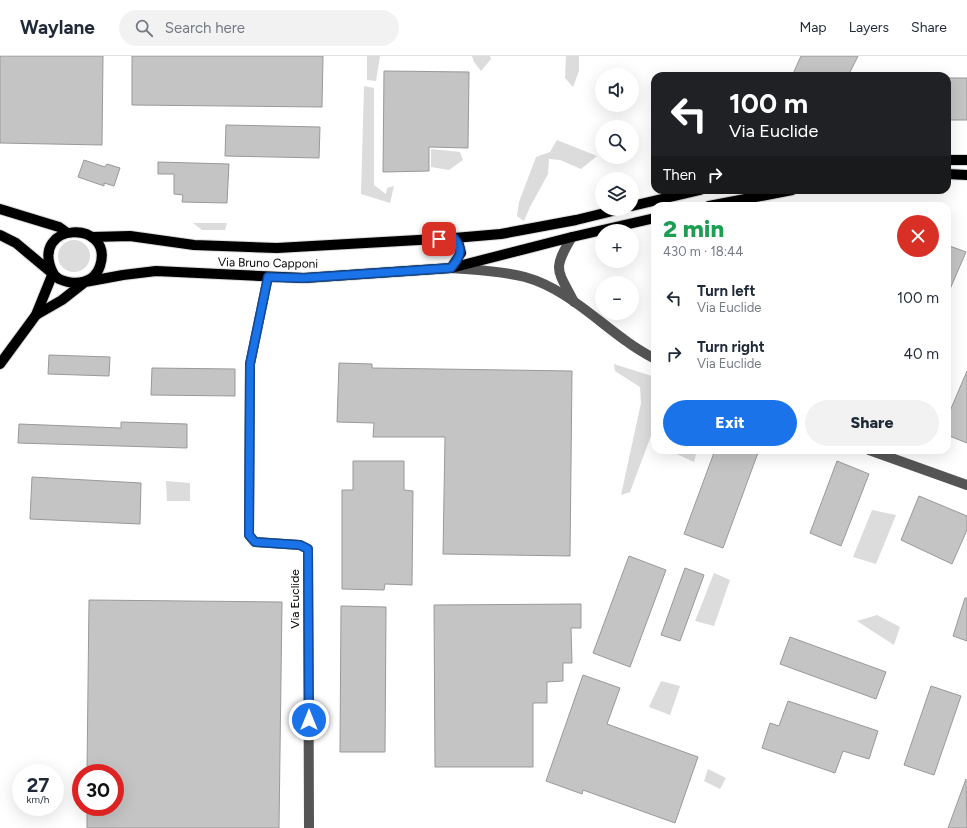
<!DOCTYPE html>
<meta charset="utf-8">
<style>
body{margin:0;font-family:Figtree,sans-serif;background:#f2f2f3;color:#1f2937;height:100vh;display:flex;flex-direction:column;font-size:15px;white-space:nowrap}
*{box-sizing:border-box;margin:0}
p{font-size:13px;color:#747a83}
.icon{flex:none;width:22px;height:22px;fill:none;stroke:currentColor;stroke-width:2;stroke-linecap:round;stroke-linejoin:round}
.map{position:relative;flex:1;overflow:hidden}
.sheet{position:absolute;left:651px;top:146px;width:300px;height:252px;display:flex;flex-direction:column;background:#fff;border-radius:12px;box-shadow:0 4px 16px #0002}
.sheet>*{flex:none}
.hud{position:absolute;left:651px;top:16px;width:300px;height:122px;border-radius:12px;box-shadow:0 4px 16px #0002;background:#202124;color:#fff;overflow:hidden}
.buttons{position:absolute;left:595px;top:12px;display:grid;gap:8px}
.buttons a{display:grid;place-items:center;width:44px;height:44px;border-radius:50%;background:#fff;box-shadow:0 4px 16px #0002;font-size:20px}
.speed{position:absolute;left:12px;top:708px;display:flex;gap:8px;font-size:20px;font-weight:700;text-align:center}
.speed>*{display:grid;place-content:center;width:52px;height:52px;border-radius:50%;background:#fff;box-shadow:0 4px 16px #0002;line-height:1}
.speed small{font-size:10px;font-weight:400}
.speed .limit{border:6px solid #d22;background:#fff;color:#111}
.pin{position:absolute;display:grid;place-items:center;width:34px;height:34px;color:#fff;margin:-17px;border-radius:8px;box-shadow:0 2px 6px #0006}
.me{position:absolute;width:44px;margin:-22px;rotate:0deg;stroke-linejoin:round;filter:drop-shadow(0 0 3px #0008)}
.turn{display:flex;align-items:center;gap:14px;height:84px;padding:0 12px;font-size:18px}
.turn .icon{width:52px;height:52px;stroke-width:2.5}
.turn b{display:block;font-size:28px;line-height:34px}
.then{display:flex;align-items:center;height:38px;padding:0 12px;background:#0003;gap:8px;font-size:15px}
.round{display:grid;place-items:center;flex:none;width:42px;height:42px;border-radius:21px;background:#f2f2f3}
.summary{display:flex;align-items:center;justify-content:space-between;height:68px;padding:0 12px}
h1{font-size:24px;font-weight:800;line-height:30px;color:#1e9e55}
.cta{display:flex;gap:8px;margin-top:auto;padding:8px 12px}
.cta a{flex:1;height:46px;border-radius:24px;background:#1a73e8;color:#fff;font-size:16px;font-weight:800;line-height:46px;text-align:center}
.cta a+a{background:#f2f2f3;color:#1f2937}
ul{padding:0;list-style:none}
li{display:flex;align-items:center;gap:12px;height:56px;padding:0 12px}
li div{flex:1}
li b{display:block;font-size:15px}
li em{font-style:normal}
header{display:flex;align-items:center;gap:24px;box-sizing:border-box;height:56px;padding:0 20px;background:#fff;border-bottom:1px solid #e0e1e3}
header strong{font-size:19px}
nav{display:flex;gap:22px;margin-inline-start:auto;font-size:14px}
.search{width:280px;height:36px;background:#f2f2f3;display:flex;align-items:center;gap:10px;box-sizing:border-box;padding:0 14px;border-radius:22px;color:#747a83;font-size:15px}
.map>svg:first-child{display:block}
.green{fill:#dcdcdc}
.building{fill:#c4c4c4;stroke:#999}
.lines{fill:none;stroke-linecap:round;stroke-linejoin:round}
.major-casing{stroke:#dbdbdb;stroke-width:12}
.minor{stroke:#555;stroke-width:10}
.major{stroke:#000;stroke-width:10}
.route-casing{stroke:#114b97;stroke-width:10}
.route{stroke:#1a73e8;stroke-width:7}
.labels{text-anchor:middle;stroke-width:3;stroke-linejoin:round;paint-order:stroke}
.street-label{font-size:12px;fill:#000;stroke:#fff}
</style>
<header>
<strong>Waylane</strong>
<div class="search"><svg class="icon" aria-label="search" viewBox="0 0 24 24"><circle cx="10" cy="10" r="6"/><path d="M15 15l6 6"/></svg>Search here</div>
<nav><a>Map</a><a>Layers</a><a>Share</a></nav>
</header>
<div class="map">
<svg width="967" height="772" viewBox="0 0 967 772">
<rect width="100%" height="100%" fill="#fff"/>
<!-- green -->
<g class="green">
<path d="M367,0H380L376,25L367,24Z"/>
<path d="M472,0H490L491,3L481,15L474,6Z"/>
<path d="M566,0H579V15L573,31L565,22Z"/>
<path d="M364,30L374,32V129L386,138L387,132L394,130L390,147L361,138Z"/>
<path d="M557,84L597,100L581,113L560,104L549,103L548,118L530,151L524,165L517,160L519,146L536,101L550,96Z"/>
<path d="M431,93L460,96L463,104L449,114L431,111Z"/>
<path d="M193,167H227L225,174H202Z"/>
<circle cx="74" cy="200" r="16"/>
<path d="M614,308L655,321V369L630,436L621,439L641,347L640,331L615,315Z"/>
<path d="M668,394H697L694,406Z"/>
<path d="M166,425L190,427V445H167Z"/>
<path d="M872,454L896,459L876,508L853,501Z"/>
<path d="M714,517L730,524L714,570L695,565Z"/>
<path d="M877,559L900,571L894,589L857,565Z"/>
<path d="M661,625L680,630L670,659L649,651Z"/>
<path d="M708,713L726,722L720,733L704,725Z"/>
</g>
<!-- building -->
<g class="building">
<path d="M0,0H103L102,89L0,87Z"/>
<path d="M132,0H323L322,51L132,49Z"/>
<path d="M801,0H858L848,20H792Z"/>
<path d="M384,15L469,16L468,92L429,91V115L383,116Z"/>
<rect x="947" y="22" width="20" height="42"/>
<path d="M226,69L320,71L319,102L225,100Z"/>
<path d="M84,104L105,111L107,108L120,112L114,130L104,127V130L78,121Z"/>
<path d="M158,106L229,108L227,147L182,146L183,139L174,138V118H158Z"/>
<path d="M947,189L966,196L947,240Z"/>
<path d="M49,299L110,301L109,320L48,318Z"/>
<path d="M339,307L372,308V312L572,315L570,500L443,498L445,381H373L374,367L337,366Z"/>
<path d="M152,312L235,313V340L151,339Z"/>
<path d="M967,315V387L947,379V362Z"/>
<path d="M121,366L187,368V392L18,387L19,368L121,372Z"/>
<path d="M715,394H759L723,492L684,478Z"/>
<path d="M353,405H404V434L413,435L412,529L385,528L384,534L342,533V434H353Z"/>
<path d="M837,405L869,418L841,490L810,477Z"/>
<path d="M32,421L141,427L140,468L30,463Z"/>
<path d="M919,440L967,460V474L952,508L901,484Z"/>
<path d="M629,500L666,514L630,611L593,597Z"/>
<path d="M685,512L704,519L680,585L661,579Z"/>
<path d="M965,542H967V585L953,580Z"/>
<path d="M89,544L282,546L279,772H87V751H115V717H87Z"/>
<path d="M581,548V572H571L572,607H563V625L547,626V647H533V711H435L434,549Z"/>
<path d="M341,550L386,551L385,696H340Z"/>
<path d="M790,581L886,616L876,643L780,608Z"/>
<path d="M583,619L620,632L607,668L698,701L675,767L583,734L582,738L546,725Z"/>
<path d="M931,630L961,640L934,719L904,709Z"/>
<path d="M788,645L878,675L869,703L843,695L835,717L762,692L770,667L779,670Z"/>
<path d="M966,723L967,772H948Z"/>
</g>
<g class="lines">
<!-- major casing -->
<g class="major-casing">
<g id="major">
<path d="M947,104H967"/>
<path d="M947,118L967,119"/>
<path d="M632,150L700,134"/>
<path d="M709,150L792,134"/>
<path d="M0,153L59,171L66,176"/>
<path d="M0,179L16,187L59,223C75,230 94,228 100,210C115,163 28,165 53,217"/>
<path d="M92,181L130,180L194,189L277,192L454,182L501,178L576,164L621,153"/>
<path d="M451,212L461,197L459,189L454,182"/>
<path d="M36,259L62,244L85,226L123,219L156,215L304,222L451,212L572,181L655,162"/>
<path d="M0,308L36,259L53,217"/>
</g>
</g>
<!-- minor -->
<g class="minor">
<path d="M572,181C552,214 557,213 574,246"/>
<path d="M452,212C476,214 502,215 525,221C565,232 596,264 629,287C637,293 646,298 655,303"/>
<path d="M268,221L250,308L249,479L255,486L300,489L308,493L309,772"/>
<path d="M869,394L967,429"/>
</g>
<!-- major -->
<use href="#major" class="major"/>
</g>
<g class="lines">
<!-- route casing -->
<g class="route-casing">
<path id="route" d="M309,664L308,493L300,489L255,486L249,479L250,308L268,221L304,222L451,212C460,201 464,194 454,182L439,183"/>
</g>
<!-- route -->
<use href="#route" class="route"/>
</g>
<g class="labels">
<!-- street labels -->
<g class="street-label">
<text transform="translate(268 207) rotate(1)" y="4">Via Bruno Capponi</text>
<text transform="translate(295 543) rotate(-90)" y="4">Via Euclide</text>
</g>
</g>
</svg>
<div class="buttons">
<a><svg class="icon" aria-label="sound" viewBox="0 0 24 24"><path d="M4 9h4l5-4v14l-5-4H4zM17 9q2 3 0 6"/></svg></a>
<a><svg class="icon" aria-label="search" viewBox="0 0 24 24"><circle cx="10" cy="10" r="6"/><path d="M15 15l6 6"/></svg></a>
<a><svg class="icon" aria-label="layers" viewBox="0 0 24 24"><path d="M12 4l9 5-9 5-9-5zM3 14l9 5 9-5"/></svg></a>
<a>+</a>
<a>−</a>
</div>
<div class="speed"><div>27<small>km/h</small></div><div class="limit">30</div></div>
<div class="pin" style="left:439px;top:183px;background:#d93025"><svg class="icon" aria-label="arrive" viewBox="0 0 24 24"><path d="M6 21V4h12l-3 4 3 4H6"/></svg></div>
<svg class="me" style="left:309px;top:664px" viewBox="-20 -20 40 40"><circle r="17" fill="#1a73e8" stroke="#fff" stroke-width="3"/><path d="M0-11L8 9 0 5-8 9z" fill="#fff"/></svg>
<div class="hud">
<div class="turn"><svg class="icon" aria-label="left" viewBox="0 0 24 24"><path d="M17 20v-9H6M10 6l-5 5 5 5"/></svg><div><b>100 m</b>Via Euclide</div></div>
<div class="then">Then<svg class="icon" aria-label="right" viewBox="0 0 24 24"><path d="M7 20v-9h11M14 6l5 5-5 5"/></svg></div>
</div>
<section class="sheet">
<div class="summary"><div><h1>2 min</h1><p>430 m · 18:44</p></div><a class="round" style="background:#d93025;color:#fff"><svg class="icon" aria-label="close" viewBox="0 0 24 24"><path d="M6 6l12 12M18 6L6 18"/></svg></a></div>
<ul>
<li><svg class="icon" aria-label="left" viewBox="0 0 24 24"><path d="M17 20v-9H6M10 6l-5 5 5 5"/></svg><div><b>Turn left</b><p>Via Euclide</p></div><em>100 m</em></li>
<li><svg class="icon" aria-label="right" viewBox="0 0 24 24"><path d="M7 20v-9h11M14 6l5 5-5 5"/></svg><div><b>Turn right</b><p>Via Euclide</p></div><em>40 m</em></li>
</ul>
<div class="cta"><a>Exit</a><a>Share</a></div>
</section>
</div>
